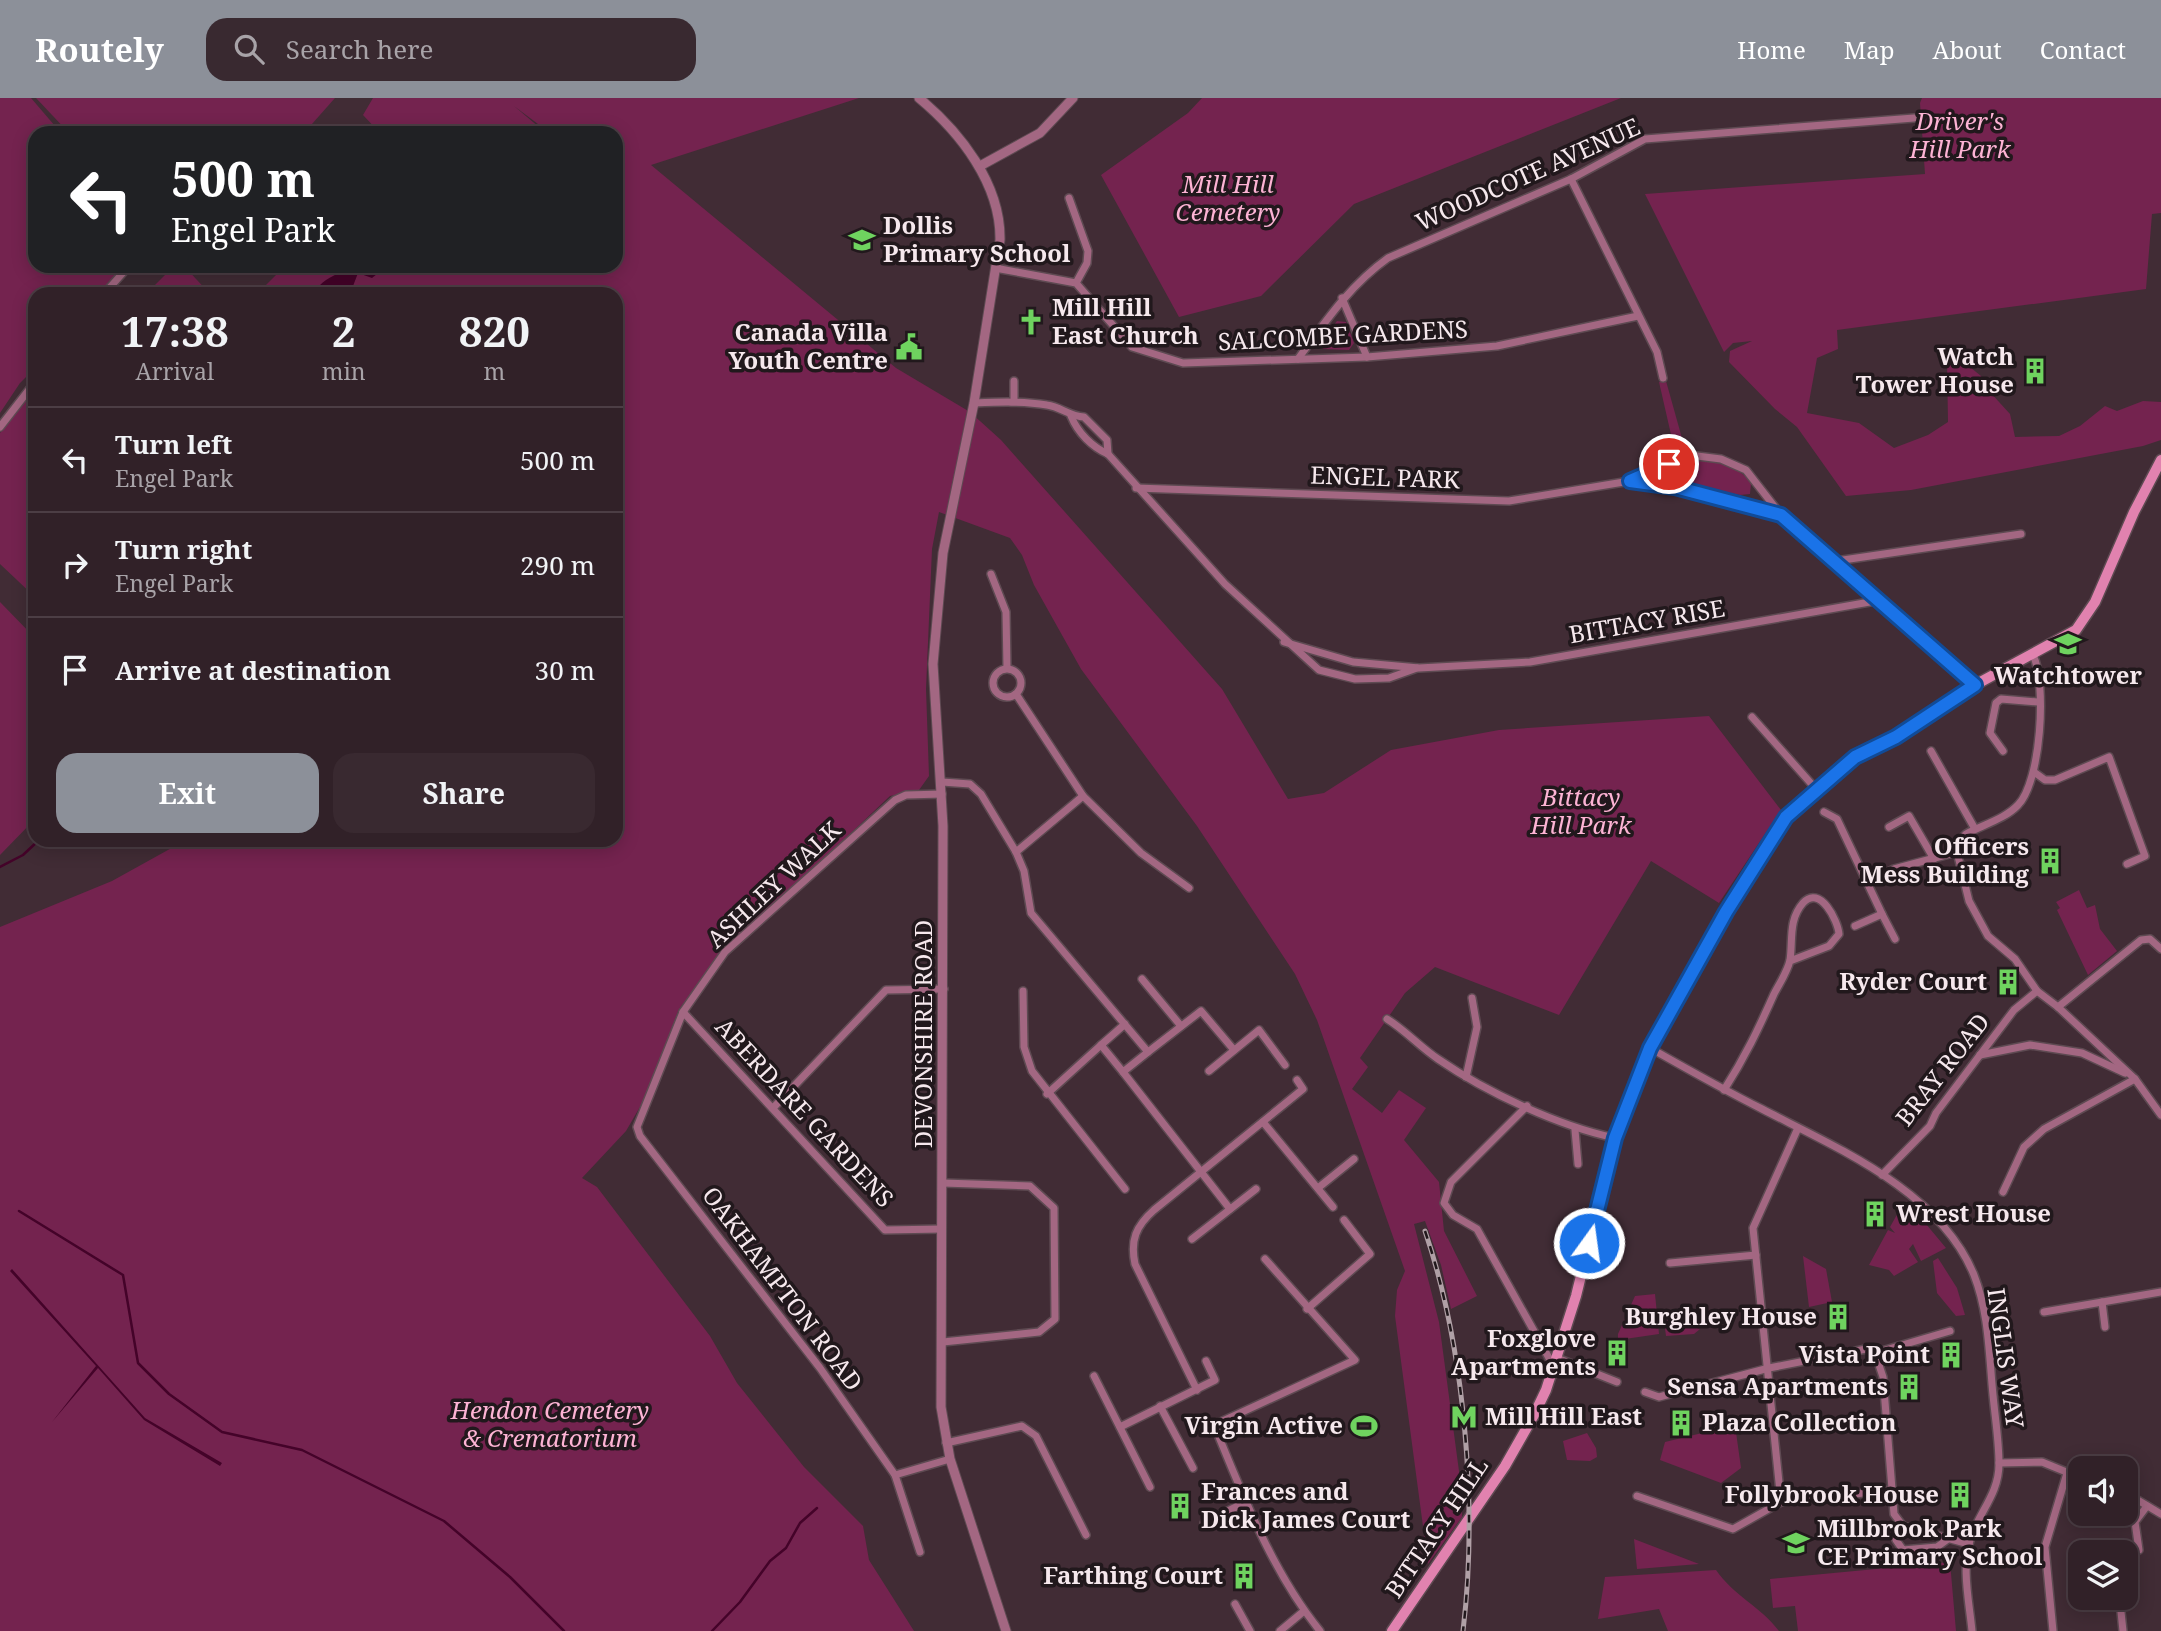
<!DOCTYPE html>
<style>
body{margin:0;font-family:"Noto Serif",serif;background:#392930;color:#f1f3f6;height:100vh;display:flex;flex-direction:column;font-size:26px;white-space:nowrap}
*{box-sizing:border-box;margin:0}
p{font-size:23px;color:#a8a3a8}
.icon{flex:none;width:38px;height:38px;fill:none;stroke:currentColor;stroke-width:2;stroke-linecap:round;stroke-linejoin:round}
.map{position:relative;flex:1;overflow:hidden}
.details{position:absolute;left:28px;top:189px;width:595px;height:560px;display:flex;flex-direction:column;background:#312128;border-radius:21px;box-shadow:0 4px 18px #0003,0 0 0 2px #4c3e45}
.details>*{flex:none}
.banner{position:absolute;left:28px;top:28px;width:595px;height:147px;border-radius:21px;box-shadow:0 4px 18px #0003,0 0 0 2px #4c3e45;background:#202124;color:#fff;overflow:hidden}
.fabs{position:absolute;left:2068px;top:1358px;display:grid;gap:14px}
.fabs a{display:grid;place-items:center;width:70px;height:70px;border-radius:14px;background:#312128;box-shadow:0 4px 18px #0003,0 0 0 2px #4c3e45;font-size:35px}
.pin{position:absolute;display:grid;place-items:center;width:60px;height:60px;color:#fff;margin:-30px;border:4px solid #fff;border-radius:50%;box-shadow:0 2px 7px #0007}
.me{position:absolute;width:77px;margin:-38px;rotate:14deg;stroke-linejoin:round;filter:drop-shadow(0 0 5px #0008)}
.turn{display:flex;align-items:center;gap:24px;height:147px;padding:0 28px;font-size:32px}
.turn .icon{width:91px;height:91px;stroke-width:2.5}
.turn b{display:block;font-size:49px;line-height:60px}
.eta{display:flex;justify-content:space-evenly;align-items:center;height:119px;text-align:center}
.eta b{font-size:42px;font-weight:700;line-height:49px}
.primary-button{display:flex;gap:14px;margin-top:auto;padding:14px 28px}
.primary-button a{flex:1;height:80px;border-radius:21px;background:#8c9099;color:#fff;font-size:28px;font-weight:700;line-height:80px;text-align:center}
.primary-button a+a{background:#392930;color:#f1f3f6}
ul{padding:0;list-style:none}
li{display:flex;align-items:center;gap:21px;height:105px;padding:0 28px;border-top:2px solid #4c3e45}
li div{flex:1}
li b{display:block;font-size:26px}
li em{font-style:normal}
header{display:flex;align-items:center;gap:42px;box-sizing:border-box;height:98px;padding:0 35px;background:#8c9099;color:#fff}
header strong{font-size:33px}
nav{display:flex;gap:38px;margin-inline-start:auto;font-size:24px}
.search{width:490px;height:63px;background:#392930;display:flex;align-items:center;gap:18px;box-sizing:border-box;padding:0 24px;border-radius:21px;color:#a8a3a8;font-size:26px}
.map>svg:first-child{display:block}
.green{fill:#74234f}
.water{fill:#440329}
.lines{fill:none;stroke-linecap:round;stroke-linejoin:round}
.stream{stroke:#440329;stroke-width:2.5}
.minor-casing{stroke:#5e4a52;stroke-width:10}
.tertiary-casing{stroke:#5e4a52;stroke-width:11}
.secondary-casing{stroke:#5e4a52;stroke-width:13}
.minor{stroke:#a36782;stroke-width:7}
.tertiary{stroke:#a36782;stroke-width:9}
.secondary{stroke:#e182af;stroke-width:10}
.rail-casing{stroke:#b0a0a6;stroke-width:5}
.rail{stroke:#21181c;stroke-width:2.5;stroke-dasharray:8;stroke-linecap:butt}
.route-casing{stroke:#114b97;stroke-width:18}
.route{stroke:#1a73e8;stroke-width:12}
.labels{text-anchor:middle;stroke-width:7;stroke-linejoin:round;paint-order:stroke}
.park-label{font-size:24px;font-style:italic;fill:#fdb3d4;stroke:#21181c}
.street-label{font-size:24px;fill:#f6e8ed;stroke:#21181c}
.poi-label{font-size:24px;font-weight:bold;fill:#f6e8ed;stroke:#21181c;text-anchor:end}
</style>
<header>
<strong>Routely</strong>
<div class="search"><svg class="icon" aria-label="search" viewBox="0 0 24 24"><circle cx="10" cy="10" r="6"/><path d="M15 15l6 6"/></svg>Search here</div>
<nav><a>Home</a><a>Map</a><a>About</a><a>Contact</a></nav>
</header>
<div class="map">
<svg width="2161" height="1533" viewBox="0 0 2161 1533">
<rect width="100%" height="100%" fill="#412c35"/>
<!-- green -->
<g class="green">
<path d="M0,0H31L61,35H35V168H126L104,196H35V270L20,285L0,315Z"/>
<path d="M36,0H335L304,35H69Z"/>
<path d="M373,0H859L651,67L896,270L970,314L1001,342L1222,591L1288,701L1324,695L1391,652L1499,632L1709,618L1781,712L1719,805L1651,763L1559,917L1435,869L1405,895L1360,960L1368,969L1352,991L1382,1015L1399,992L1426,1010L1404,1042L1439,1084L1444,1133L1477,1198L1451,1211L1441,1167L1425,1123L1414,1126L1439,1224L1461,1388L1462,1419L1428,1466L1395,1218L1397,1192L1405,1173L1317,922L1295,876L1197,728L1081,571L1034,487L1022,457L1010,440L939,414L932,451L926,591L929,678L919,692L890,698L725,854L679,911L644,1002L626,1033L582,1080L597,1089L710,1238L737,1285L804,1369L863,1428L869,1462L914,1533H0V829L112,783L186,742H616V196H257L285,168H616V35H550L514,8L546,35H380L363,17Z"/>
<path d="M1202,0H1621L1354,106L1261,198L1179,219L1101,77L1188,15Z"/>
<path d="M1922,0H2161V115L2152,116L2146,191L1837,232L1838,251L1817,260L1807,315L1859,325L1894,350L1928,337L1948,324L1947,264L1954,256L1981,278L1989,293L2010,316L2015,339L2059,338L2080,328L2105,308L2117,313L2143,303L2161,304V342L2143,348L1911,392L1846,398L1797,329L1775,311L1729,264L1730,253L1752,243L1733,245L1724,254L1645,96L1925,76L1920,5Z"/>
<path d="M174,168H184L210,196H146Z"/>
<path d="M1337,223L1346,224L1354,245L1349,252L1323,251L1320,246Z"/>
<path d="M1666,283L1685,351L1675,354L1659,284Z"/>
<path d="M35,291V499L0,466V335Z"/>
<path d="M1698,361C1717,364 1739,368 1751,385L1750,396L1740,397L1673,383L1667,378L1669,371Z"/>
<path d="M0,504L35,540V721L0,757Z"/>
<path d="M2079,792L2087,810L2095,807L2100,831L2117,853L2088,877L2057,812L2060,810L2056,804Z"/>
<path d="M1901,1106L1926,1126L1946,1150L1921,1163L1913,1146L1909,1151L1918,1164L1894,1178L1889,1172L1869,1167L1888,1132L1895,1135L1890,1129L1899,1113L1895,1110Z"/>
<path d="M1803,1158L1826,1171L1832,1204L1809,1209Z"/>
<path d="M1938,1160L1957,1190L1965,1217L1956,1218L1937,1195L1933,1163Z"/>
<path d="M1655,1196L1659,1236L1618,1242V1236L1635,1198Z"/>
<path d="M1698,1219L1700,1231L1694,1236L1666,1238L1664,1223Z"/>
<path d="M1735,1327L1741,1370L1721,1385L1660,1362L1665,1344Z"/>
<path d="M1587,1335L1596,1350L1597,1359L1590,1363L1567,1362L1563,1343Z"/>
<path d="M1634,1441L1699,1466L1637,1471Z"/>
<path d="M1950,1464L1956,1533H1798L1795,1508L1773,1510L1770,1481Z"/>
<path d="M1716,1472C1733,1497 1761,1509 1779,1533H1668L1659,1511L1598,1521L1605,1479Z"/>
</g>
<!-- water -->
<g class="water">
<path d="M348,168H382V172L372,180L358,175L350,196H322L319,188C328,178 339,177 348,168Z"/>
<path d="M12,1171L145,1320L222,1365L220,1368L144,1322L98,1270L52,1324L96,1268L10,1173Z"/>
</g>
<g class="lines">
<!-- stream -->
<g class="stream">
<path d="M0,769L23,757L39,742"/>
<path d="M19,1113L123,1177L138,1265L169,1296L222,1334L302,1352L444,1423L510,1479L564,1533"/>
<path d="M712,1533L740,1504L770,1463L786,1450L800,1425L817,1410"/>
</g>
<!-- minor casing -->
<g class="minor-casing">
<g id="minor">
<path d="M1571,81L1657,254L1663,280"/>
<path d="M1069,100L1088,153L1087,165L1076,185"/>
<path d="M995,170L1076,185L1132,249L1183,265L1367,259L1497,248L1638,218"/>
<path d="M104,196L129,168"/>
<path d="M1342,200L1367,259"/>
<path d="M1298,261C1325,224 1350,187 1388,160L1571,81L1645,41L1914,20"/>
<path d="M1014,303V283"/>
<path d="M974,305C999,304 1023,303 1047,307C1061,309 1069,318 1084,319L1107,342L1108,356"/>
<path d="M1071,318C1078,335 1092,349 1108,356L1225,486L1319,572L1355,581L1389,580L1417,570"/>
<path d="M0,329L35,284"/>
<path d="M1631,383L1675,389L1779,417"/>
<path d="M1136,390L1509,403L1630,383L1689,357L1721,361L1746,372L1781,417L1975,587"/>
<path d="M1836,463L2021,436"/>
<path d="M991,476L1006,514L1007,570"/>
<path d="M1284,544L1353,564L1419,570L1530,564L1881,502"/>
<circle cx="1007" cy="585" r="14"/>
<path d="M1016,596L1083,698L1141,755L1189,790"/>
<path d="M1752,619L1816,691"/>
<path d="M1931,653L1975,731"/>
<path d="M2003,653L1990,635L1996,605L2001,601L2038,604"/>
<path d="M2034,674L2045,682H2055L2109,659L2145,758L2127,766"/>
<path d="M942,684L970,686L981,696L1016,754L1024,773L1031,815L1148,954L1123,974L1101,947L1125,926"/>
<path d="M1824,714L1837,721L1882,816"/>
<path d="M1889,729L1909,718L1934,761"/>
<path d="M1016,754L1083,698"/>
<path d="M1957,754L1969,803L1988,838L2015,861L2037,893L2058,909L2135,981L2161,1017"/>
<path d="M1869,784L1894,771L1957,754L1960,742L1966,736C1982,727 2005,721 2018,707C2041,684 2047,585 2033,557"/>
<path d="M1855,828L1882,816L1895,841"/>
<path d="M1142,881L1181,928"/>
<path d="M1023,893L1024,949L1032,973L1125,1091"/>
<path d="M2058,909L2141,842L2150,841L2161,851"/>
<path d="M683,914L885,1132L942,1131"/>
<path d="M1387,921C1405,932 1420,949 1438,961C1486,994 1558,1028 1615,1040"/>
<path d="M1650,950C1687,971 1724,992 1762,1011C1837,1050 1940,1093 1974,1177C1989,1215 1989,1257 1993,1297C1995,1319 1999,1343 1999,1366C1999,1395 1980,1413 1971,1439C1961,1469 1969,1502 1972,1533"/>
<path d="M1148,954L1201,913L1234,952"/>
<path d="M1980,957L2030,947L2082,955L2125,975"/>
<path d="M1209,973L1259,932L1285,967"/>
<path d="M1123,974L1230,1111"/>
<path d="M1466,979L1477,929L1472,900"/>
<path d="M1724,992C1745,959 1758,932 1774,896C1779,886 1788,873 1790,862C1793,843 1788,822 1803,805C1820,786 1838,823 1839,836L1829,848L1790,863"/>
<path d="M1047,996L1101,947"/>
<path d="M1527,1008L1451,1084L1444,1105L1453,1117L1477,1131L1554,1269"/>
<path d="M774,1009L886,892L944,891"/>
<path d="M1263,1024L1333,1109"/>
<path d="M1575,1032L1578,1066"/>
<path d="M1882,1077L1930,1028L1936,1015L2014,912L2037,893"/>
<path d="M943,1085L1030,1088L1054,1110L1055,1221L1039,1234L943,1244"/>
<path d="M1318,1090L1354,1061"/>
<path d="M2003,1094L2024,1049L2044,1031L2135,981"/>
<path d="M1192,1141L1256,1091"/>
<path d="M1265,1161L1355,1262L1214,1327C1243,1397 1272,1474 1320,1533"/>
<path d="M1670,1165L1756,1157"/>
<path d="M2102,1204L2105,1229"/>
<path d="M1307,1211L1370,1156L1344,1122"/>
<path d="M2044,1214L2161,1194"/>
<path d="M1875,1255L1950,1233"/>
<path d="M1557,1260L1617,1284"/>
<path d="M1094,1278L1150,1389"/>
<path d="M1197,1292L1135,1166C1130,1142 1136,1128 1154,1112L1303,991L1297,982"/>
<path d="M1645,1294L1659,1299L1769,1270L1866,1251L1875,1255L1883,1279L1894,1416L1903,1428L1969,1446"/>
<path d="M1160,1308L1193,1370"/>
<path d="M1120,1329L1215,1282L1206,1263"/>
<path d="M946,1345L1022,1328L1036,1338L1086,1437"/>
<path d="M1999,1365L2042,1364L2081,1380"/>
<path d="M895,1377L950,1361"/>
<path d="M2126,1395L2161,1416"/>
<path d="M1637,1398L1733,1431L1781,1404L1891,1392"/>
<path d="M1781,1404L1753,1130L1798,1030"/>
<path d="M1204,1425L1246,1404"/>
<path d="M1903,1428L1896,1442L1903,1452L1937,1449L1948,1441"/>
<path d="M2139,1452L2135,1424L2147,1408"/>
<path d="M920,1454L895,1377L820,1270L640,1038L637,1029L683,914L725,854L895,702L906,697L942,696"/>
<path d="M1235,1506L1250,1533"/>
<path d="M2121,1514L2123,1533"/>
<path d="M1280,1533L1304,1513"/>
<path d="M2053,1533L2045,1449L2067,1375"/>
</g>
</g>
<!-- tertiary casing -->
<g class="tertiary-casing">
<g id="tertiary">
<path d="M919,0C960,34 1001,86 1000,142L974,305L943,455L933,566L943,728L941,1309L950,1361L1006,1533"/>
<path d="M980,68L1040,35L1073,0"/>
</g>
</g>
<!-- secondary casing -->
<g class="secondary-casing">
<path id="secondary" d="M1392,1533L1505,1368L1534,1317L1546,1292L1576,1198L1615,1040L1650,950L1726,814L1786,719L1855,659L1896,639L1975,587L2076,532L2095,504L2134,414L2161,362"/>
</g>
<!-- minor -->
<use href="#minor" class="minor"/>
<!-- tertiary -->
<use href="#tertiary" class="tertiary"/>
<!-- secondary -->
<use href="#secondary" class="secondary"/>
<!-- rail casing -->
<g class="rail-casing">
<path id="rail" d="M1425,1133C1465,1251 1478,1409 1463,1533"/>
</g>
<!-- rail -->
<use href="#rail" class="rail"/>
</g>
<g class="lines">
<!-- route casing -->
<g class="route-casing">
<path id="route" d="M1589,1145L1615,1040L1650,950L1726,814L1786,719L1855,659L1896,639L1975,587L1781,417L1675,389L1630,383L1669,366"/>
</g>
<!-- route -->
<use href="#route" class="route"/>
</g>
<!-- icons -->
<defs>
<g id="school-bare" transform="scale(2.1)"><path d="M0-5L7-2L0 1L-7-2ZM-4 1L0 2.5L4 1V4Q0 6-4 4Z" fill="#6fd35f" stroke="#21181c" stroke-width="2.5" paint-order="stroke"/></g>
<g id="church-bare" transform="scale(2.1)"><path d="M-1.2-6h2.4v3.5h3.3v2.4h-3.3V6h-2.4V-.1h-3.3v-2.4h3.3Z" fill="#6fd35f" stroke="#21181c" stroke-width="2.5" paint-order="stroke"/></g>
<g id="civic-bare" transform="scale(2.1)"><path d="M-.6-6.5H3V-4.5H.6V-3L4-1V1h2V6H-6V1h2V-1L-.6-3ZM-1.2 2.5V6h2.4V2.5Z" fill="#6fd35f" stroke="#21181c" stroke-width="2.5" paint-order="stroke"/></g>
<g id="building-bare" transform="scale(2.1)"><path d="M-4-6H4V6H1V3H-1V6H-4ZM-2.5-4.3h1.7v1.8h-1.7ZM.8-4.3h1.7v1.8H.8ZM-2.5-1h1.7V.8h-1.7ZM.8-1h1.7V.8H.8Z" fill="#6fd35f" stroke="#21181c" stroke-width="2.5" paint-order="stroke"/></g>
<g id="metro-bare" transform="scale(2.1)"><path d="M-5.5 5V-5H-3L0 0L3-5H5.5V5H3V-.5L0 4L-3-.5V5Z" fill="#6fd35f" stroke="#21181c" stroke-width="2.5" paint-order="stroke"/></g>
<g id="stadium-bare" transform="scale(2.1)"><path d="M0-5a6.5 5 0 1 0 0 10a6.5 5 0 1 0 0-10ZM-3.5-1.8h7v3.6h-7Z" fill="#6fd35f" stroke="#21181c" stroke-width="2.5" paint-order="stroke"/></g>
</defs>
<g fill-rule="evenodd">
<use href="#school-bare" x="862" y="142"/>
<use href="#church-bare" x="1031" y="224"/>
<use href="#civic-bare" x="909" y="249"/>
<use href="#building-bare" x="2035" y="273"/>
<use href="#school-bare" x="2068" y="546"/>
<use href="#building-bare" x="2050" y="763"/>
<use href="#building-bare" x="2008" y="884"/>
<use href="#building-bare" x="1875" y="1116"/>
<use href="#building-bare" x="1838" y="1219"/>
<use href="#building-bare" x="1617" y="1255"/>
<use href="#building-bare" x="1951" y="1257"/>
<use href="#building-bare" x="1909" y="1289"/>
<use href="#metro-bare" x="1464" y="1319"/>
<use href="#building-bare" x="1681" y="1325"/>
<use href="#stadium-bare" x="1364" y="1328"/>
<use href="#building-bare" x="1960" y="1397"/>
<use href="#building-bare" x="1180" y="1408"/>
<use href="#school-bare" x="1796" y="1445"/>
<use href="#building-bare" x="1244" y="1478"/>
</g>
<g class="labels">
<!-- park labels -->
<g class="park-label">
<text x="1960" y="32">Driver's<tspan x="1960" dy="28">Hill Park</tspan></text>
<text x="1228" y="95">Mill Hill<tspan x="1228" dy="28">Cemetery</tspan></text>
<text x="1581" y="708">Bittacy<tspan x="1581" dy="28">Hill Park</tspan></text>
<text x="550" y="1321">Hendon Cemetery<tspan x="550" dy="28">&amp; Crematorium</tspan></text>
</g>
<!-- street labels -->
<g class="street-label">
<text transform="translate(1528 77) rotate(-24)" y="8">WOODCOTE AVENUE</text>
<text transform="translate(1343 238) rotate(-3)" y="8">SALCOMBE GARDENS</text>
<text transform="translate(1385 380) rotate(2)" y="8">ENGEL PARK</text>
<text transform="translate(1647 524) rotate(-10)" y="8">BITTACY RISE</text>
<text transform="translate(774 787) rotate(-43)" y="8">ASHLEY WALK</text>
<text transform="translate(924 936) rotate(-90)" y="8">DEVONSHIRE ROAD</text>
<text transform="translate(1943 972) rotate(-52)" y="8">BRAY ROAD</text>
<text transform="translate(804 1015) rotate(47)" y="8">ABERDARE GARDENS</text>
<text transform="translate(782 1191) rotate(53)" y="8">OAKHAMPTON ROAD</text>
<text transform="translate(2005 1260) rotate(82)" y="8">INGLIS WAY</text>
<text transform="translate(1437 1430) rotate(-56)" y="8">BITTACY HILL</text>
</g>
<!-- poi labels -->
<g class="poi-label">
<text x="883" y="136" text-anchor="start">Dollis<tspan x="883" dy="28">Primary School</tspan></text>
<text x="1052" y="218" text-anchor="start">Mill Hill<tspan x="1052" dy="28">East Church</tspan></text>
<text x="888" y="243">Canada Villa<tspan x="888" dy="28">Youth Centre</tspan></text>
<text x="2014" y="267">Watch<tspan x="2014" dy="28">Tower House</tspan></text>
<text x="2068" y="586" text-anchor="middle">Watchtower</text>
<text x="2029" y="757">Officers<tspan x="2029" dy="28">Mess Building</tspan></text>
<text x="1987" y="892">Ryder Court</text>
<text x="1896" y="1124" text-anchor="start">Wrest House</text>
<text x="1817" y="1227">Burghley House</text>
<text x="1596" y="1249">Foxglove<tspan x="1596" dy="28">Apartments</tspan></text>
<text x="1930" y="1265">Vista Point</text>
<text x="1888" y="1297">Sensa Apartments</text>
<text x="1485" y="1327" text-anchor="start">Mill Hill East</text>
<text x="1702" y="1333" text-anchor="start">Plaza Collection</text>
<text x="1343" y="1336">Virgin Active</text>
<text x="1201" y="1402" text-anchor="start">Frances and<tspan x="1201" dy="28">Dick James Court</tspan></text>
<text x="1939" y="1405">Follybrook House</text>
<text x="1817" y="1439" text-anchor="start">Millbrook Park<tspan x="1817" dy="28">CE Primary School</tspan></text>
<text x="1223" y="1486">Farthing Court</text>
</g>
</g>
</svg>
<div class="fabs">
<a><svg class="icon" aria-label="sound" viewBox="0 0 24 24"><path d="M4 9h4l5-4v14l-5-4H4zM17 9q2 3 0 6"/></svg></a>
<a><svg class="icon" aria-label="layers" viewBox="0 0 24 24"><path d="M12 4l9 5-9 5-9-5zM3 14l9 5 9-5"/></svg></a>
</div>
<div class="pin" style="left:1669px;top:366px;background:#d93025"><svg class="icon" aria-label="arrive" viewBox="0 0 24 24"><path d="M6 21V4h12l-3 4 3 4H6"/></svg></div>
<svg class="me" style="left:1589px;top:1145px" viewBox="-20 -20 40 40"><circle r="17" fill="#1a73e8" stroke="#fff" stroke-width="3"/><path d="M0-11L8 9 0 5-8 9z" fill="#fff"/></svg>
<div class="banner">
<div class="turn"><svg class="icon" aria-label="left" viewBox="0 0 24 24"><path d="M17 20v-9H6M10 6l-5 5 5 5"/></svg><div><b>500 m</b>Engel Park</div></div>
</div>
<section class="details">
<div class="eta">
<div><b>17:38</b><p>Arrival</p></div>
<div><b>2</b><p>min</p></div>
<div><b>820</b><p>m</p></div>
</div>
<ul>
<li><svg class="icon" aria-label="left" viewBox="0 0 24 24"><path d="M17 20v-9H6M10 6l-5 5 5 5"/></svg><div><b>Turn left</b><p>Engel Park</p></div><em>500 m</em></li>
<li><svg class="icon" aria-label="right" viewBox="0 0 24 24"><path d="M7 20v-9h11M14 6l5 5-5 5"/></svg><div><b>Turn right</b><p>Engel Park</p></div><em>290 m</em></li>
<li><svg class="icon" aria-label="arrive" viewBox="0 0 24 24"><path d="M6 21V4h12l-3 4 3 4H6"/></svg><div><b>Arrive at destination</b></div><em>30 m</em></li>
</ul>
<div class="primary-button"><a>Exit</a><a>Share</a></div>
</section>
</div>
